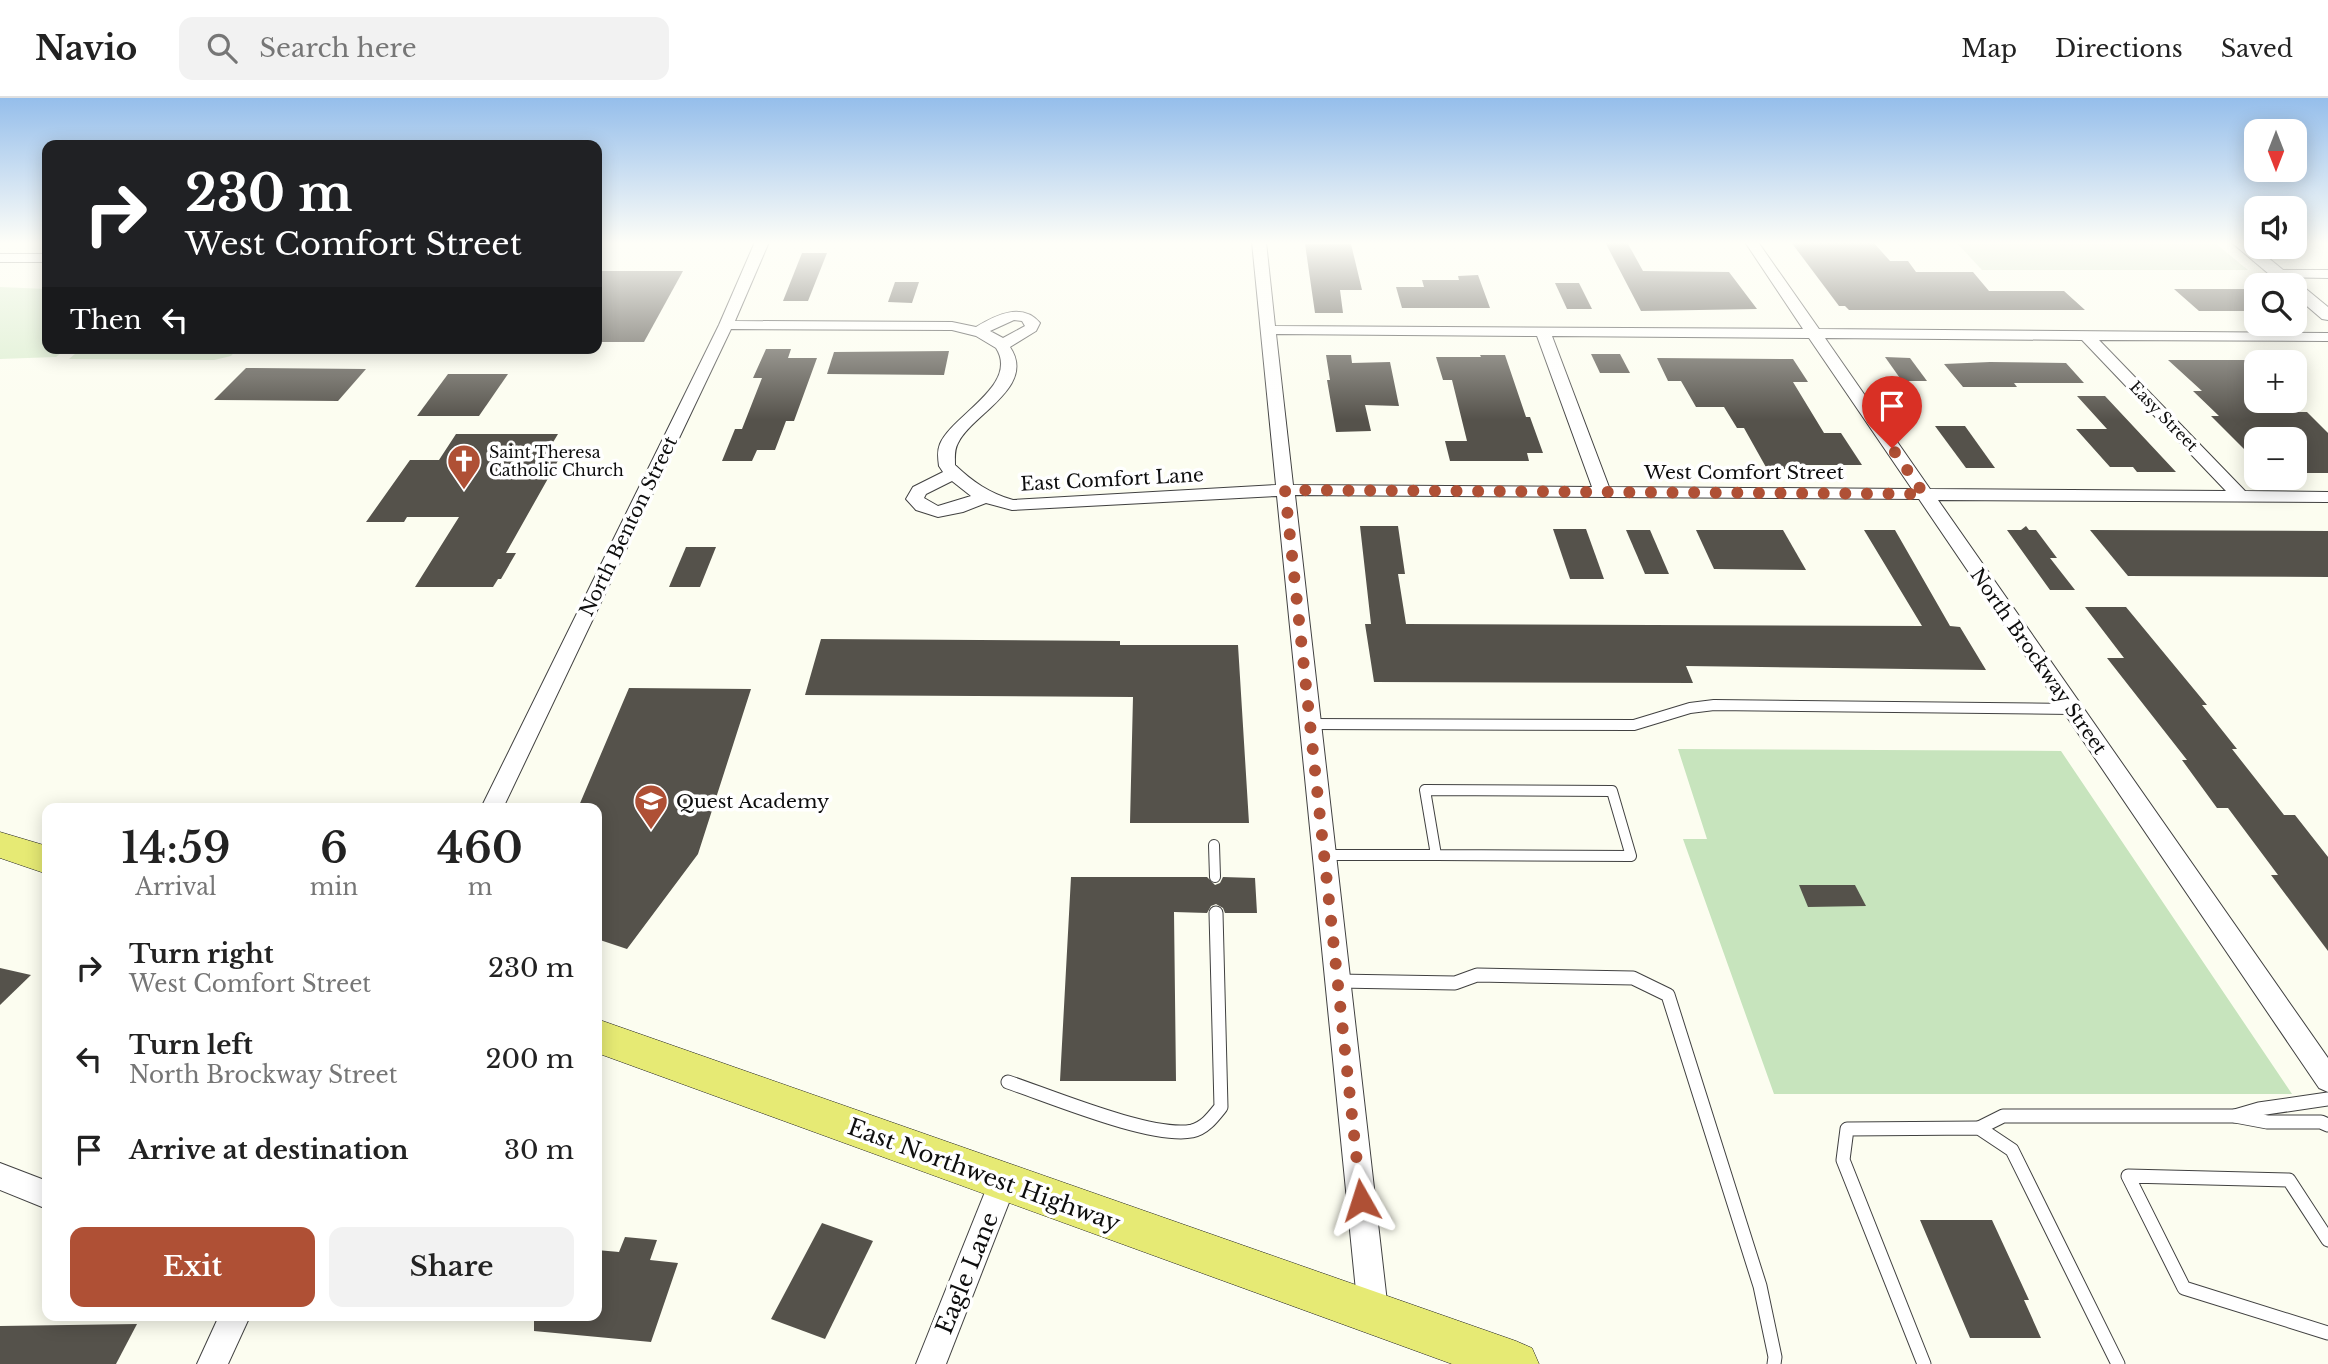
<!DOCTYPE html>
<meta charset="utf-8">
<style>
body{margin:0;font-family:"Libre Baskerville",serif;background:#f2f2f2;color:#222;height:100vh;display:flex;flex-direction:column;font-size:26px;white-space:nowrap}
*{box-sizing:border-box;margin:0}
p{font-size:23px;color:#767676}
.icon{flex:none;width:38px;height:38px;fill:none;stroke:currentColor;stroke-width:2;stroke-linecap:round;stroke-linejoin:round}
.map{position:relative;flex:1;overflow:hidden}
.panel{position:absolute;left:42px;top:705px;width:560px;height:518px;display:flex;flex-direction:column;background:#fff;border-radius:14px;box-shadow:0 4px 18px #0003}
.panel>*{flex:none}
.top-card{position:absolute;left:42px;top:42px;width:560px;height:214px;border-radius:14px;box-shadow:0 4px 18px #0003;background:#202124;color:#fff;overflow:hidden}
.needle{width:46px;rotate:180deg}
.fabs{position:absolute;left:2244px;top:21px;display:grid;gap:14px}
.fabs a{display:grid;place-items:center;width:63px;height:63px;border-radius:14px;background:#fff;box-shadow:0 4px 18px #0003;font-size:35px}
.pin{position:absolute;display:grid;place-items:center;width:60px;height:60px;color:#fff;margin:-72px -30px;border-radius:50% 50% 50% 0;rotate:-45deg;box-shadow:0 0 7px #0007}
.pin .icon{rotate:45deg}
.me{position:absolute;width:77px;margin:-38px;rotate:354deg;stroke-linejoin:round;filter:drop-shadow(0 0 5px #0008)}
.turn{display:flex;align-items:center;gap:24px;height:147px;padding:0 28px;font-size:32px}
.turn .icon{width:91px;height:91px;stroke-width:2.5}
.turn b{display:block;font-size:49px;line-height:60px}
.then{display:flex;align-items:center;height:66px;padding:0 28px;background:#0003;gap:14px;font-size:26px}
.eta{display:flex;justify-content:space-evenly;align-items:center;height:119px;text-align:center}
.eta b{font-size:42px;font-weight:600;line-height:49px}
.action{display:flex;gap:14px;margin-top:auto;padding:14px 28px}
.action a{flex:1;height:80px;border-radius:14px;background:#af5035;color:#fff;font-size:28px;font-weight:600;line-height:80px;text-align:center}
.action a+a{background:#f2f2f2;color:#222}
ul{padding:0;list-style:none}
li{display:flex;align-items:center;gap:21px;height:91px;padding:0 28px}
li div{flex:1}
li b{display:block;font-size:26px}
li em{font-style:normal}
header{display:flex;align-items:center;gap:42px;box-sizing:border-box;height:98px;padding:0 35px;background:#fff;border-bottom:2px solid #e0e0e0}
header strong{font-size:33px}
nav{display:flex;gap:38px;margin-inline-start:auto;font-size:24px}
.search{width:490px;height:63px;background:#f2f2f2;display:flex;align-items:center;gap:18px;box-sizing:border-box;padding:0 24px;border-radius:14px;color:#767676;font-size:26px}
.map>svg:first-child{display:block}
.green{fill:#c7e4bd}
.cemetery{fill:#cedec3}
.pitch{fill:#daedce}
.building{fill:#55524b}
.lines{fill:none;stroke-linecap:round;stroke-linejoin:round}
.service-far1-casing{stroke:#414141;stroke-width:12}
.service-casing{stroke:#414141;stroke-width:15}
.minor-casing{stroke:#414141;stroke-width:2}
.tertiary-casing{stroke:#414141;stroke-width:2}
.primary-casing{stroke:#1f1f1f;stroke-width:1}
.service-far1{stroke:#fff;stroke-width:10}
.service{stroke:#fff;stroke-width:13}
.minor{fill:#fff;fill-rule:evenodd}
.tertiary{fill:#fff;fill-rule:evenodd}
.primary{fill:#e6ea74;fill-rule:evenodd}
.route{stroke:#af5035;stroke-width:12;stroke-dasharray:0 21.6}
.labels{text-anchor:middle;stroke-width:7;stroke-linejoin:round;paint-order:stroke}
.far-street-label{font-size:16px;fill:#0e0e0e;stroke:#fff}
.far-poi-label{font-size:16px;fill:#0e0e0e;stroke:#fff;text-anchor:start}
.street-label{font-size:19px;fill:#0e0e0e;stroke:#fff}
.poi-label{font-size:19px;fill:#0e0e0e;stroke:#fff;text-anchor:start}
.near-street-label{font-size:23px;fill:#0e0e0e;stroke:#fff}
</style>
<header>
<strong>Navio</strong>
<div class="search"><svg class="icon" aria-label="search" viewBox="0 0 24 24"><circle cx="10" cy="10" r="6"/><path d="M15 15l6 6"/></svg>Search here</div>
<nav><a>Map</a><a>Directions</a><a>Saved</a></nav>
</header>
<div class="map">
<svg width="2328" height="1266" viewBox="0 0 2328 1266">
<rect width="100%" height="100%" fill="#fcfdf0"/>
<!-- green -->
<path class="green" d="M1678,651L2061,653L2292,996H1774L1683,741H1707Z"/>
<!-- cemetery -->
<path class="cemetery" d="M1956,144H2214L2248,172H1982Z"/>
<!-- pitch -->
<g class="pitch">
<path d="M0,189L47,191V250H67L56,259L0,261Z"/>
<path d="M82,250H238L231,258L214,262L69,261Z"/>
</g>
<!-- building -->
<g class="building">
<path d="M1605,144H1627L1643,173L1729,174L1757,211L1641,213Z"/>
<path d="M1791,144H1873L1890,163H1908L1916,174H1973L1989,193H2064L2085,212H1849L1845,208H1839Z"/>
<path d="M1305,146H1351L1362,192H1340L1343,215H1315Z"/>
<path d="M802,155H827L808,203H783Z"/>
<path d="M597,173H683L644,244H597Z"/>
<path d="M1478,177L1490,210H1402L1396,189H1424L1422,182H1459L1458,178Z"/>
<path d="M895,184H919L912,205L888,204Z"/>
<path d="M1555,185H1579L1592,211H1567Z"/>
<path d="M2174,191H2250L2256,197V213H2199Z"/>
<path d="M766,251H791L788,260H817L794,323H786L775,352H757L752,363H722L735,331H742L762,280H753Z"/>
<path d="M949,253L944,277L827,276L834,254Z"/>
<path d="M1591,256H1620L1630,275H1600Z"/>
<path d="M1326,257H1351L1352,265L1390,264L1399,308L1365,307L1371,333L1336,334L1327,282H1330Z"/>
<path d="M1480,257H1505L1526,319H1530L1543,355H1527L1529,363H1450L1445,343H1467L1452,282H1443L1436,259H1481Z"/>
<path d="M1885,259L1910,260L1927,283H1902Z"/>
<path d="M1657,260L1793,261L1808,284H1793L1824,335H1841L1862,367H1798L1800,371H1767L1744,330H1737L1724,309H1696L1681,283H1668Z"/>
<path d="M2168,262H2256V303H2282L2295,314H2307L2328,335V375H2294V336L2256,335V363L2211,318H2219L2193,293H2202Z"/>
<path d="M1990,264L2066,265L2084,285H2014L2017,289H1963L1944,266Z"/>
<path d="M246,270L366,271L338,303L214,302Z"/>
<path d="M448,276H508L479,318H417Z"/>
<path d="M2077,298H2105L2176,374H2137L2133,369H2110L2076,331H2107Z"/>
<path d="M1935,328H1965L1995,370H1966Z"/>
<path d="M456,336H558L543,361H559L506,455H516L501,481H498L493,489H415L459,419H407L404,424H366L410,362H439Z"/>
<path d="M1360,428H1398L1405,476H1398L1406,526L1922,528L1864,432H1895L1950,528L1960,529L1986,572L1686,568L1693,585L1374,584L1365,526H1371Z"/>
<path d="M2026,428L2029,432H2036L2057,460H2050L2075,492H2050L2007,432H2021Z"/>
<path d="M1553,431H1586L1604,481H1570Z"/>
<path d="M1626,432H1650L1669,476H1645Z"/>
<path d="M1696,432H1783L1806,472L1714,471Z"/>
<path d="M2090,432L2328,433V479L2128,478Z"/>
<path d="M686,449H716L700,489H669Z"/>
<path d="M2085,509H2126L2207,607H2202L2237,651H2232L2284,717H2295L2328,759V853L2271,777H2278L2228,710H2217L2182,662H2187L2107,560H2124Z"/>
<path d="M821,541L1120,543V547H1238L1249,725H1130L1133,599L805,597Z"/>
<path d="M629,590L751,591L698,756L627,851L597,841V710H578Z"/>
<path d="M1071,779H1207L1215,787L1220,785L1223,779L1255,780L1257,815H1225L1223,810L1216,806L1211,808L1207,815L1174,814L1176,983H1060Z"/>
<path d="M1799,787H1855L1866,808L1808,809Z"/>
<path d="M0,870L31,877L0,907Z"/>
<path d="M1920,1122H1992L2029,1202H2024L2041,1240H1970Z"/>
<path d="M822,1125L873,1143L825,1241L771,1221Z"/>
<path d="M625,1139L657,1142L650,1162L678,1165L651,1244L534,1233V1218H597V1152L619,1154Z"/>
<path d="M137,1226L116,1266H0V1228Z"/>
</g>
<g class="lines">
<!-- service-far1 casing -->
<g class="service-far1-casing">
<g id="service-far1">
<path d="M1310,626L1634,627L1690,610L1714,607L2072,611"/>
<path d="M1425,692L1612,693L1631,758L1436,757Z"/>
<path d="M1214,747L1215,779"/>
<path d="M1324,757H1436"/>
</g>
</g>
<!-- service casing -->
<g class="service-casing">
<g id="service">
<path d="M1337,883L1455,885L1477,877L1633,880L1668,897L1760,1188L1775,1259L1774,1266"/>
<path d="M1008,984C1050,998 1152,1041 1192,1033C1205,1030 1213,1019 1221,1009L1216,815"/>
<path d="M2235,1018L2259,1011L2328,1001"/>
<path d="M1979,1030L2003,1018H2235L2267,1024H2321L2328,1027"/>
<path d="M2328,1142L2289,1082L2128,1078L2184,1190L2328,1235"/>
<path d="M1924,1266L1843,1062L1847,1031L1979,1030L2012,1052L2118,1266"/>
</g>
</g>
<!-- minor casing -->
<g class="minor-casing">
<g id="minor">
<path d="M755,144H769L735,223L952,224L976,229C996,217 1022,204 1040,225L1036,233L1010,249C1037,289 972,316 958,345C954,352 955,359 955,367C973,384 989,395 1013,402L1276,387L1252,144H1266L1275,228L1803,231L1745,144H1758L1819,231L2328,235V243L2099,242L2245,393L2328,394V404L1938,402L2328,960V994L2319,990L1919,401L1295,397L1388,1213L1384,1224L1373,1228L1362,1224L1358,1213L1277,398L1012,412L986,405L963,414L938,419L916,412L906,401L913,389L943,374L939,368C938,361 937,353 940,346C952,317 1020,287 996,250L976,238L952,232L731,231L503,710H481L719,227ZM1014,222L1022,223L1025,228L1003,240L990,233ZM1276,236L1537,238L1592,389L1293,387ZM1552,238L1809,240L1912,391L1609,389ZM1825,240L2082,242L2226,393L1930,391ZM952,383L971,398L938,408L924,400L926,396Z"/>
<rect x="0" y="156" width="47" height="8"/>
<path d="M2278,172H2328V180L2273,179L2271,176Z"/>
<path d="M0,1065L47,1083V1111L0,1092Z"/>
<path d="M1003,1070L1013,1074L1017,1084L946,1266H916L993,1074Z"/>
<path d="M219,1218H250L228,1266H197Z"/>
</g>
</g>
<!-- tertiary casing -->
<g class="tertiary-casing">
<path id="tertiary" d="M2231,144H2249L2328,209V222L2322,221L2294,197V187H2282Z"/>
</g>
<!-- primary casing -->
<g class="primary-casing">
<g id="primary">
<path d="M0,734L47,748V776L0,760Z"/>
<path d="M597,921L1516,1243L1532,1250L1539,1266H1452L597,955Z"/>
</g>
</g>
<!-- service-far1 -->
<use href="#service-far1" class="service-far1"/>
<!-- service -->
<use href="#service" class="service"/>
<!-- minor -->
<use href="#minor" class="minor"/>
<!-- tertiary -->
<use href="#tertiary" class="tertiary"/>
<!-- primary -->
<use href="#primary" class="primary"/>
</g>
<!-- sky -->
<linearGradient id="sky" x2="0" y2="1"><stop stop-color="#95beeb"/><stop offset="0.45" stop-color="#fefef8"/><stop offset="1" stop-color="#fefef8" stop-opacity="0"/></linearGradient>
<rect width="2328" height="322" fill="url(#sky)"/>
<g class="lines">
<!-- route -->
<path class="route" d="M1361,1102L1285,392L1924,396L1892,350"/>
</g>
<!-- icons -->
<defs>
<g id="church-pin" transform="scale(1.75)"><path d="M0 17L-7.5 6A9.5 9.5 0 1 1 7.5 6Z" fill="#af5035" stroke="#fff"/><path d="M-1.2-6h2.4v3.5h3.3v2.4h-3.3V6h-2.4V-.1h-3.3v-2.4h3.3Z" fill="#fff"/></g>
<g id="school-pin" transform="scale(1.75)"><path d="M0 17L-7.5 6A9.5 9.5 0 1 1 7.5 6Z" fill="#af5035" stroke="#fff"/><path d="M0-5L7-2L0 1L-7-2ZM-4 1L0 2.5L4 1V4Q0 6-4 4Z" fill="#fff"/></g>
</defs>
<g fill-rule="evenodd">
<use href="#church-pin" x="464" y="363"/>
<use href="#school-pin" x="651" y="703"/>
</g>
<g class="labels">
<!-- far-street labels -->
<g class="far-street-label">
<text transform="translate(2164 318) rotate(46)" y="6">Easy Street</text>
</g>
<!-- far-poi labels -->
<g class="far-poi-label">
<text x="489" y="360">Saint Theresa<tspan x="489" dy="18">Catholic Church</tspan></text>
</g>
<!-- street labels -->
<g class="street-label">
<text x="1744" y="381">West Comfort Street</text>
<text transform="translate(1112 381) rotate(-3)" y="7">East Comfort Lane</text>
<text transform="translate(628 428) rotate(-64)" y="7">North Benton Street</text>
<text transform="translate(2039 563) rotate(55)" y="7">North Brockway Street</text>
</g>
<!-- poi labels -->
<g class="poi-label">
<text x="676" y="710">Quest Academy</text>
</g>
<!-- near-street labels -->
<g class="near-street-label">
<text transform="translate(984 1077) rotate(20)" y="8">East Northwest Highway</text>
<text transform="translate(967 1175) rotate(-68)" y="8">Eagle Lane</text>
</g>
</g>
</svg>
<div class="fabs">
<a><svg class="needle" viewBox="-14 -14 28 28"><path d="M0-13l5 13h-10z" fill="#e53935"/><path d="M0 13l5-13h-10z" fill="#767676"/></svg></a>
<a><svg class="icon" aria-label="sound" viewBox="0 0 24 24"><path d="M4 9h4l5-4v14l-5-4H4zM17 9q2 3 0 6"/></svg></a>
<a><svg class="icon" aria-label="search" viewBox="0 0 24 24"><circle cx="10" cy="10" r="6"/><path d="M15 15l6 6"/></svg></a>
<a>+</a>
<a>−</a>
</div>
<div class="pin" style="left:1892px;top:350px;background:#d93025"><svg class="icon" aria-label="arrive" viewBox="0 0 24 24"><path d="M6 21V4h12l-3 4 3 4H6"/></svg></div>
<svg class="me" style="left:1361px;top:1102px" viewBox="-20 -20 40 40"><path d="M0-17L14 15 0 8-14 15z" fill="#af5035" stroke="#fff" stroke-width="4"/></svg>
<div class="top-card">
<div class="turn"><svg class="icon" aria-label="right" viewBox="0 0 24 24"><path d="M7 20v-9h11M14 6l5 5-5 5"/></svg><div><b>230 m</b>West Comfort Street</div></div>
<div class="then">Then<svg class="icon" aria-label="left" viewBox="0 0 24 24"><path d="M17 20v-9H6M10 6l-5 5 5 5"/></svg></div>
</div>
<section class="panel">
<div class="eta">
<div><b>14:59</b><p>Arrival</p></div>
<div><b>6</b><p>min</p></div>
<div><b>460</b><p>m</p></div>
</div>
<ul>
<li><svg class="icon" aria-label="right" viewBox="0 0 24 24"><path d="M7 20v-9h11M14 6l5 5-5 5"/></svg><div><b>Turn right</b><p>West Comfort Street</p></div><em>230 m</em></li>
<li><svg class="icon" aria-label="left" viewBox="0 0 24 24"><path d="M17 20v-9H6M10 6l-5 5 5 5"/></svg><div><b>Turn left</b><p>North Brockway Street</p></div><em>200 m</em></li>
<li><svg class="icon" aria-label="arrive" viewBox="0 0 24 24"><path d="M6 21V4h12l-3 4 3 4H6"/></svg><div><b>Arrive at destination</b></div><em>30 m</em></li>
</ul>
<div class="action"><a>Exit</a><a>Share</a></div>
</section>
</div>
